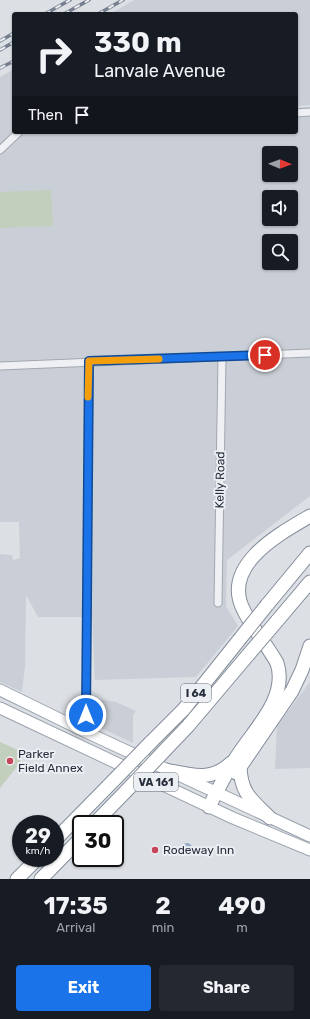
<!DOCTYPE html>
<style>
body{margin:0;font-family:Rubik,sans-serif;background:#242831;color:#f1f3f6;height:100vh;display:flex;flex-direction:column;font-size:15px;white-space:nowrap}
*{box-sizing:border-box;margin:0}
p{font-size:13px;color:#9ea1a6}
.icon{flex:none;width:22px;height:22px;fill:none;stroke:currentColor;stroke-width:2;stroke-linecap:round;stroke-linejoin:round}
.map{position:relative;height:879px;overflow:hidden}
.sheet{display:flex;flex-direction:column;background:#171b24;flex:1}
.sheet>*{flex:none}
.guide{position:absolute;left:12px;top:12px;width:286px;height:122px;border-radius:4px;box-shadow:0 1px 3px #0004;background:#171b24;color:#f1f3f6;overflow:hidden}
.needle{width:26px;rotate:91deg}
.buttons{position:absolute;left:262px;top:146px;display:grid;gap:8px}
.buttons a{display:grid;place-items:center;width:36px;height:36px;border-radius:4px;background:#171b24;box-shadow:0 1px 3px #0004;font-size:20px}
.speed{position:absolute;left:12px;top:815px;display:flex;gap:8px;font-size:20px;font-weight:700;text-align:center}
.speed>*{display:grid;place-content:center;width:52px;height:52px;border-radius:50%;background:#171b24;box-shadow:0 1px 3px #0004;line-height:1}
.speed small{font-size:10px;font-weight:400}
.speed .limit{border:2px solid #111;border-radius:6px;background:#fff;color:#111}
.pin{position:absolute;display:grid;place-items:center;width:34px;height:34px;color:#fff;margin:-17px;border:2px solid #fff;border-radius:50%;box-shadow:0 1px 4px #0007}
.me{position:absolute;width:44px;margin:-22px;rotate:0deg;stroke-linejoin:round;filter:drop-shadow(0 0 3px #0008)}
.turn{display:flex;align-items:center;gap:14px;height:84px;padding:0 16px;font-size:18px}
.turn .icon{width:52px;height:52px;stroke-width:2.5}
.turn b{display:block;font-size:28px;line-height:34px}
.then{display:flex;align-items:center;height:38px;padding:0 16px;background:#0003;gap:8px;font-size:15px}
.eta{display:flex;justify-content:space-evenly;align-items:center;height:68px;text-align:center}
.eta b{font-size:24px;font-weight:700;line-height:28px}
.cta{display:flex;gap:8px;margin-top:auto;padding:8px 16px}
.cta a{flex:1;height:46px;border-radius:4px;background:#1a73e8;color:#fff;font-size:16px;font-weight:700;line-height:46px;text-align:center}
.cta a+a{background:#242831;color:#f1f3f6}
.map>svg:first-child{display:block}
.built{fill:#cacfd7;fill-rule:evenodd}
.green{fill:#c2cfbd}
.water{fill:#98adc4}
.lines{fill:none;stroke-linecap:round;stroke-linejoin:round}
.street-casing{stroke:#a2a7af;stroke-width:9}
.primary-casing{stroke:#9ca4b0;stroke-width:13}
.highway-casing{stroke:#848d9b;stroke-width:15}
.street{stroke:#eef0f4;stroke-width:7}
.primary{stroke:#fff;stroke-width:11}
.highway{stroke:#fff;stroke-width:13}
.rail-casing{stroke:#767f8e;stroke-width:3.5}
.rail{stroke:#ebeef3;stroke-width:2;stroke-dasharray:6;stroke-linecap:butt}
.highway-bridge-casing{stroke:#848d9b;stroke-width:15;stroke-linecap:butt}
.highway-bridge{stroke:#fff;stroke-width:13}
.route-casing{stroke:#114b97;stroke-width:10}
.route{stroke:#1a73e8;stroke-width:7}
.slow{stroke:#f59e0b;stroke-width:7}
.poi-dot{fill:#c64558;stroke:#ebeef3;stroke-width:1.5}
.labels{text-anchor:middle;stroke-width:4;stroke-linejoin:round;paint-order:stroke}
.shield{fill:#ebeef3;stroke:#626872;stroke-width:1}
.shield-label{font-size:11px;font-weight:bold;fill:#272e3b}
.street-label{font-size:12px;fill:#272e3b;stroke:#ebeef3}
.poi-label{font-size:12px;fill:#272e3b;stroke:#ebeef3;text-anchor:start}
</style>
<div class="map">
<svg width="310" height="879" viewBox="0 0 310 879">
<rect width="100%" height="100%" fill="#dce0e5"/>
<!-- built -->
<g class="built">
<path d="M134,0H310V105L296,106V14H110Z"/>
<path d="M14,69V132H296V108L310,107V496L227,560L226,606L238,626L196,677L95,680L92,617H38L26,595L25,666L22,692L0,682V554L12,555L13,560L20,558L19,522H0V77ZM269,153H291V175H269ZM269,197H291V219H269ZM269,241H291V263H269Z"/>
<path d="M310,682V768L275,769L277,726Z"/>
<path d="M99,699L116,702L136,711L133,715V743L99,727Z"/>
</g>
<!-- green -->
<g class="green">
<path d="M51,190L53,226L0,228V192Z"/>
<path d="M0,742L25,753L16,768L0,788Z"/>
</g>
<!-- water -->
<circle class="water" cx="187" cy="848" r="5"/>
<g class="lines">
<!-- street casing -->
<g class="street-casing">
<g id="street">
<path d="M296,113L310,112"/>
<path d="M0,150L19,132"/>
<path d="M0,366L310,353"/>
<path d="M218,603L222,357"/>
<path d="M86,732L89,361"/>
</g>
</g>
<!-- primary casing -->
<g class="primary-casing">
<g id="primary">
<path d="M0,690L86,732L310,836"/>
<path d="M0,708L233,818L310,850"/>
</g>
</g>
<!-- highway casing -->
<g class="highway-casing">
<g id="highway">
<path d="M267,605L310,553"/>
<path d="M277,621L310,582"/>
<path d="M150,743L184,709L239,640"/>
<path d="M166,749L188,726L248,655"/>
<path d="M240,767C241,794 252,800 270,818"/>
<path d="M166,770C191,775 211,782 231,763"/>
<path d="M236,773L292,691L302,670L310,646"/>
<path d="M209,807C217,791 225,775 234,761C251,732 289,699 277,663C267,645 253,629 244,611C220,566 279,534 310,516"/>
<path d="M94,824L131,786"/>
<path d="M55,840L115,779"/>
<path d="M17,879L38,858"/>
<path d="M41,879L81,838"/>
</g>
</g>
<!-- street -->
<use href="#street" class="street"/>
<!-- primary -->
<use href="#primary" class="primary"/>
<!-- highway -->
<use href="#highway" class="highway"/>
<!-- rail casing -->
<g class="rail-casing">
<g id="rail">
<path d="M45,14L70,0"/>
<path d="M64,14L89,0"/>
<path d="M98,14L123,0"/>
<path d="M0,41L14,33"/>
<path d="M0,50L14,42"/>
<path d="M0,68L14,61"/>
</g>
</g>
<!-- rail -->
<use href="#rail" class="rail"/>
<!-- highway-bridge casing -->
<g class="highway-bridge-casing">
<g id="highway-bridge">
<path d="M239,640L267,605"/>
<path d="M248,655L277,621"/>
<path d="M115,779L150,743"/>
<path d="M131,786L166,749"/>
</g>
</g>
<!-- highway-bridge -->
<use href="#highway-bridge" class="highway-bridge"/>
</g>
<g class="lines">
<!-- route casing -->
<g class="route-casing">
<path id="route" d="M86,715L89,361L265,355"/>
</g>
<!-- route -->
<use href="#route" class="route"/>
<!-- slow -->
<path class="slow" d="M88,397L89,361L159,359"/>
</g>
<!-- markers -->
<g class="poi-dot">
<circle cx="10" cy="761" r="4"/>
<circle cx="155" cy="850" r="4"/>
</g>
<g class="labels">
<!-- shield labels -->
<g class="shield">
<rect x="181" y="684" width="30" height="18" rx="3"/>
<rect x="134" y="773" width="44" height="18" rx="3"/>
</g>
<g class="shield-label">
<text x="196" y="697">I 64</text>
<text x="156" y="786">VA 161</text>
</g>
<!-- street labels -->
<g class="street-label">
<text transform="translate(220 480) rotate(-89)" y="4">Kelly Road</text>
</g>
<!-- poi labels -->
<g class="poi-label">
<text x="18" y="758">Parker<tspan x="18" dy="14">Field Annex</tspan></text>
<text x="163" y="854">Rodeway Inn</text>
</g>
</g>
</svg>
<div class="buttons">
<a><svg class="needle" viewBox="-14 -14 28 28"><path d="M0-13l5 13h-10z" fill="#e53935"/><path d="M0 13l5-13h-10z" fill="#9ea1a6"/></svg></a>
<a><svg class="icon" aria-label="sound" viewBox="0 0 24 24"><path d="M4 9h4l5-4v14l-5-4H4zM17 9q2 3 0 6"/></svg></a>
<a><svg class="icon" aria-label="search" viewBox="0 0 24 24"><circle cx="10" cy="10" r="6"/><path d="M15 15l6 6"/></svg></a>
</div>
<div class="speed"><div>29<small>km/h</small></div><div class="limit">30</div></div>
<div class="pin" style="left:265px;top:355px;background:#d93025"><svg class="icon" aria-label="arrive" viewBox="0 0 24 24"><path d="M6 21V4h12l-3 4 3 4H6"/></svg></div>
<svg class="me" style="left:86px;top:715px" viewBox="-20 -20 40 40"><circle r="17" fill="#1a73e8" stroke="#fff" stroke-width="3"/><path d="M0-11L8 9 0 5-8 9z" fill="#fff"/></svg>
<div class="guide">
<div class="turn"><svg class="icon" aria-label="right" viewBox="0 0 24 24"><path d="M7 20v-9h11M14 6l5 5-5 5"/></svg><div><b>330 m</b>Lanvale Avenue</div></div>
<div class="then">Then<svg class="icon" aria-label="arrive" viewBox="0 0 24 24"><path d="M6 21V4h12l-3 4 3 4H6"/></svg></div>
</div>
</div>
<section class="sheet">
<div class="eta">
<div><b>17:35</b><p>Arrival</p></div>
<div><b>2</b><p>min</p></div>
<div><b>490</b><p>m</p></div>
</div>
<div class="cta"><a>Exit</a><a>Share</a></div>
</section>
